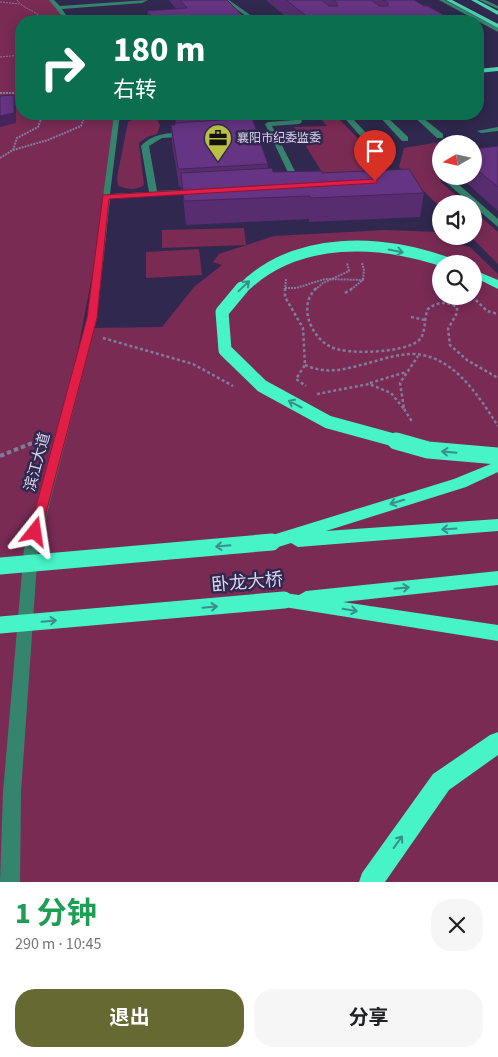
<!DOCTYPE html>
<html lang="zh">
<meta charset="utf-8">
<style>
body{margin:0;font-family:"Source Sans 3","Noto Sans SC",sans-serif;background:#f6f6f6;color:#202124;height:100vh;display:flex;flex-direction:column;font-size:19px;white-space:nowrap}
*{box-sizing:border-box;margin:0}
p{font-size:16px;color:#757577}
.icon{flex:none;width:28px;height:28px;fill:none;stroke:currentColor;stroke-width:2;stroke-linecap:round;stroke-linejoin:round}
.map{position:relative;height:882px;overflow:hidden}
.details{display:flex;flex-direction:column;background:#fff;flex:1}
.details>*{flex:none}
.banner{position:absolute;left:15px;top:15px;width:469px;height:105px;border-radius:20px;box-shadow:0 2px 12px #0003;background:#0b6e4f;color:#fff;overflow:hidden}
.needle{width:32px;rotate:261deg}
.tools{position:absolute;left:432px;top:135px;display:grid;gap:10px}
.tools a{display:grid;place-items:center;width:50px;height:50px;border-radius:50%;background:#fff;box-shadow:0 2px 12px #0003;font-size:25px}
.pin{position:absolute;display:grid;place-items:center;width:42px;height:42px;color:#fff;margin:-51px -21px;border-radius:50% 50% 50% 0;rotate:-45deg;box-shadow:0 0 5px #0007}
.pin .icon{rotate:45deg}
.me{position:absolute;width:55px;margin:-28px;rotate:15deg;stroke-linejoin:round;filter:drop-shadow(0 0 4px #0008)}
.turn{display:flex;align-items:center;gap:18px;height:105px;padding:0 15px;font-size:22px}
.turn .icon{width:65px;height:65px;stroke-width:2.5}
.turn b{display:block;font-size:35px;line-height:42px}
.round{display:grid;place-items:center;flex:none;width:52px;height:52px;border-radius:20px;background:#f6f6f6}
.headline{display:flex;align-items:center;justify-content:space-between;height:85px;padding:0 15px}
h1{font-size:30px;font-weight:700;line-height:38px;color:#1e9e55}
.primary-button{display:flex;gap:10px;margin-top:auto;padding:10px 15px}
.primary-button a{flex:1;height:58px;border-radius:20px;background:#666932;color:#fff;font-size:20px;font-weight:700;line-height:58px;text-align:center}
.primary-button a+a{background:#f6f6f6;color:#202124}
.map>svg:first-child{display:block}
.green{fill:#792b54;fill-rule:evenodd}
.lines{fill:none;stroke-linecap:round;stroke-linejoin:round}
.path-far3{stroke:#817b9a;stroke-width:1;stroke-dasharray:2 1;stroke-linecap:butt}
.path-far2{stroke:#817b9a;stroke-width:2;stroke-dasharray:2 1;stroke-linecap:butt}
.path-far1{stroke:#817b9a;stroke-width:2.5;stroke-dasharray:3 2.5;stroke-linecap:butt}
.path{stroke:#817b9a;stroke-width:4;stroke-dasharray:4.5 3;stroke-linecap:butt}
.minor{fill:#35856e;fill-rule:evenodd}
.major{fill:#4ad3ae;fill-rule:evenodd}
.highway{fill:#46f4c7;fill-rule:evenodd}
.highway-bridge-far2{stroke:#46f4c7;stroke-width:11}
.highway-bridge-far1{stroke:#46f4c7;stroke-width:13}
.highway-bridge{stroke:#46f4c7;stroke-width:17}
.wall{fill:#572d70}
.shaded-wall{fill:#47245b}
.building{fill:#653482;stroke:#47245b}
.oneway{stroke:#3b8e8a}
.route{fill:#e11d48;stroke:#92132f}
.labels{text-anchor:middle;stroke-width:5;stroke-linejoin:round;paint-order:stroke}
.far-poi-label{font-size:12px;fill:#dad7ef;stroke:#30284e;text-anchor:start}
.street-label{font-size:15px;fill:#dad7ef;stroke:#30284e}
.near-street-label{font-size:18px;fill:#dad7ef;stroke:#30284e}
</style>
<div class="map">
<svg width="498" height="882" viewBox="0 0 498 882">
<rect width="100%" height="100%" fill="#30284e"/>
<!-- green -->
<g class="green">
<path d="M0,0H52L68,21H21V114H114L103,218L64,423L89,328L162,327L194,287L222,265L213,262L219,254L274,236L385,230L441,232V236H452L458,239L460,245L470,247L498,274V882H0ZM441,264H474V296H441Z"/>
<path d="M155,114L160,126L157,134L147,137L139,143L144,185C136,191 126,189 118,186L117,177L128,122L142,115Z"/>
<path d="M338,118L389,170L323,174L294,127L327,126L322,120Z"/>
<path d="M434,143L450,144H441V161L439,170L441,182L466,204H441V208L399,167L404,148Z"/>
<path d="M474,211L498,232V264L470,236H474Z"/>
<path d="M244,228L246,245L162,248V230Z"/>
<path d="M199,249L202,275L146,278V252Z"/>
</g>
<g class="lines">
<!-- path-far3 -->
<g class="path-far3">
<path d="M17,0C24,10 37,10 44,21"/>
<path d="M0,2L19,4"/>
<path d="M0,57L21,55"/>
</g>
<!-- path-far2 -->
<g class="path-far2">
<path d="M0,93H21"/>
<path d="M64,114L65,117L99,114"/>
<path d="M13,150L48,140L81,126L85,115"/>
<path d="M0,158L13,150L17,138L38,127L43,114"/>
<path d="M362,263L364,270L363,280"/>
<path d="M285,288H296L325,279L363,280L350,290"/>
<path d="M285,290L286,279"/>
<path d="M315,290L323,283L349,271L347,263"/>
</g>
<!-- path-far1 -->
<g class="path-far1">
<path d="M285,288V297L303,328L305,365L296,379L306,386"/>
<path d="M316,288C308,297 306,305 308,317C311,329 319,341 331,347C347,355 403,353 418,341C427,334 423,319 428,309C438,301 447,302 457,307V313L448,329L450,345L467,360L498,378"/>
<path d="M345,293L353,288"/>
<path d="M472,296L487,311L498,314"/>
<path d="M411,317L425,320"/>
<path d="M103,338L193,364L233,386"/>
<path d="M305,365C323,373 339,371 357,366C374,362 392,355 410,354C452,353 478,395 498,426"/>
<path d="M370,383L406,372"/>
<path d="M317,394L369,384L391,393L404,409L400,383L418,356"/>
<path d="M404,409L413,423"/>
<path d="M34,442L40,440"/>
</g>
<!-- path -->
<path class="path" d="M0,456L37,441"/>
<!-- minor -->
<g class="minor">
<path d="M49,0H54L60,6L148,0L142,3L62,9L70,21H66Z"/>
<path d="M224,0H229L259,21H253Z"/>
<path d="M439,0H445L498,28V32Z"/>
<path d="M479,0H485L498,6V9Z"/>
<path d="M114,114H120L110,194L149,192L141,146C154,132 172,133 189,132L193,134L192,136L162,138L149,146L157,191L198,189L202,191L198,193L110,199L97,318L38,549L21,792L20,882H0L3,792L24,549L87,318Z"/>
<path d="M292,114H327L301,119L302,122L299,124L272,126L302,185L298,187L294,185L265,124L268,122L295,120Z"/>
<path d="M341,114H348L375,142V146H369Z"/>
<path d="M377,114H384L408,137V141H402Z"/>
<path d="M411,114H418L443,134V138H437Z"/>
<path d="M498,127V131L481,133L477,131Z"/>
<path d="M441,174V176H449L498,219V227L441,178Z"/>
</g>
<!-- major -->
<g class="major">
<path d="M446,0H452L498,24V28Z"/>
<path d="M471,0H477L498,11V15Z"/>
<path d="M498,67V71L478,73V69Z"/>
</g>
<!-- highway -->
<g class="highway">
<path d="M474,270L498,280V289L474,277Z"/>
<path d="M498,461V472L466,487L326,531L498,519V531L298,547L291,543L272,549L266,547L263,542L266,537L454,479Z"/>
<path d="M498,571V585L343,602L498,625V641L284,607L278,605L275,600L278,595L284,593L299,595L306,591Z"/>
<path d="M498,732V755L449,790L385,882H359L362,873L433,774L490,735Z"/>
</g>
<!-- highway-bridge-far2 -->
<path class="highway-bridge-far2" d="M241,290C296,234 382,239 451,264"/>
<!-- highway-bridge-far1 -->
<path class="highway-bridge-far1" d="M242,288L222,312L225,350L262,386L328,422L401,442"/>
<!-- highway-bridge -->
<g class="highway-bridge">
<path d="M396,441L428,450L498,456"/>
<path d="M0,566L272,542"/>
<path d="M0,625L284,600"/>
</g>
</g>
<!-- wall -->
<g class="wall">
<path d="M169,0H227L248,21H148L147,11L176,9Z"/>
<path d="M266,0H414L454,21H291Z"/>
<path d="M174,114H233V119L268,164V168L273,172L322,173L424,193L420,217L309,222V219L186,225L182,188L179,186L172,143L171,125H175L176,123Z"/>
<path d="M498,146V211L459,176H474V149Z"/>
</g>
<!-- shaded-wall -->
<path class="shaded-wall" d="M14,95L16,105V123L0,127V116Z"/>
<!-- building -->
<g class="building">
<path d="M180,0H227L248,21H155L147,11L187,8Z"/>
<path d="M286,0H322L329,6H338L337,3L333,0H371L380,6H388V3L383,0H414L424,6H428L454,21H313Z"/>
<path d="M14,95V113L0,116V96Z"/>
<path d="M252,118L268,164L180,169L178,167L171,125H175V123Z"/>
<path d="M498,146V187L474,167V149Z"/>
<path d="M272,168L273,172L322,171V173L409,169L424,193L311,198L310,196L184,201L181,173Z"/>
</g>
<!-- one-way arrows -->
<defs><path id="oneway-shaft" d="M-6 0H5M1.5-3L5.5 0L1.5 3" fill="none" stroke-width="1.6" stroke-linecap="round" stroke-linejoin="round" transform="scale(1.25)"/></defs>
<g class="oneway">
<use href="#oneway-shaft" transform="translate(396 251) rotate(11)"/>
<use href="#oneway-shaft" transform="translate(244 286) rotate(-43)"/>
<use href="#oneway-shaft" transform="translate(295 404) rotate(-152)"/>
<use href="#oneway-shaft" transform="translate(449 452) rotate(-175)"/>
<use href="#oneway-shaft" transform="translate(397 502) rotate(163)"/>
<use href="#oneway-shaft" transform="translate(449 529) rotate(176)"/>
<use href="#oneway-shaft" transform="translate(223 546) rotate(175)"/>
<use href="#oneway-shaft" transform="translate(402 588) rotate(-6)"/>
<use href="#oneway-shaft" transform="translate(210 607) rotate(-5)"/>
<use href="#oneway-shaft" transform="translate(350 610) rotate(9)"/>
<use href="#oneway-shaft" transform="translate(49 621) rotate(-5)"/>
<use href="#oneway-shaft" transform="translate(398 842) rotate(-54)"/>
</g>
<!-- route -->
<path class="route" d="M375,179L377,180V183L109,199L97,318L41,532L40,536H30L29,532L87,318L103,195Z"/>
<!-- icons -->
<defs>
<g id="office-pin" transform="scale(1.4375)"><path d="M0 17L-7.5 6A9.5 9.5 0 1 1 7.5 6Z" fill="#bbc044" stroke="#30284e"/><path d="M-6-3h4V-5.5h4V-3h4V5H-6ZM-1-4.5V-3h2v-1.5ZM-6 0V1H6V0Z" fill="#111"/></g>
</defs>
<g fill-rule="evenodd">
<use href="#office-pin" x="218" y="138"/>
</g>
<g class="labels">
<!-- far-poi labels -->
<g class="far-poi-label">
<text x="237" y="142">襄阳市纪委监委</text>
</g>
<!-- street labels -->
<g class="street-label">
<text transform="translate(37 462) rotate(-75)" y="5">滨江大道</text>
</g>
<!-- near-street labels -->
<g class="near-street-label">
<text transform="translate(247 582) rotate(-5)" y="6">卧龙大桥</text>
</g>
</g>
</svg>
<div class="tools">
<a><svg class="needle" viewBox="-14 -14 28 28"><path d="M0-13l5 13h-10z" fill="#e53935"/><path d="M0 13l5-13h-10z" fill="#757577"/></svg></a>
<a><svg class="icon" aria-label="sound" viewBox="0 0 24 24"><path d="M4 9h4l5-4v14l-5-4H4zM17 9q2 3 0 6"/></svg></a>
<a><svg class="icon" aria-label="search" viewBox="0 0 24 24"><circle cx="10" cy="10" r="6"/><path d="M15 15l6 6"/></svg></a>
</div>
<div class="pin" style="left:375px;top:181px;background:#d93025"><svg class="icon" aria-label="arrive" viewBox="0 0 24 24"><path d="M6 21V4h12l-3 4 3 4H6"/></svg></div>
<svg class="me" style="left:35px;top:532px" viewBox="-20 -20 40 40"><path d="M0-17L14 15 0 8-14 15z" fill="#e11d48" stroke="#fff" stroke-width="4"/></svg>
<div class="banner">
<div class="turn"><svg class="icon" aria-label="right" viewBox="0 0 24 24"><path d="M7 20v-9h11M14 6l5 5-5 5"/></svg><div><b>180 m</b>右转</div></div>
</div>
</div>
<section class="details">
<div class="headline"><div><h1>1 分钟</h1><p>290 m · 10:45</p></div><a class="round"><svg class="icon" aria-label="close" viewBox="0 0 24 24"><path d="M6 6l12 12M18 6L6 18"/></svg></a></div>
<div class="primary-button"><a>退出</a><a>分享</a></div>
</section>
